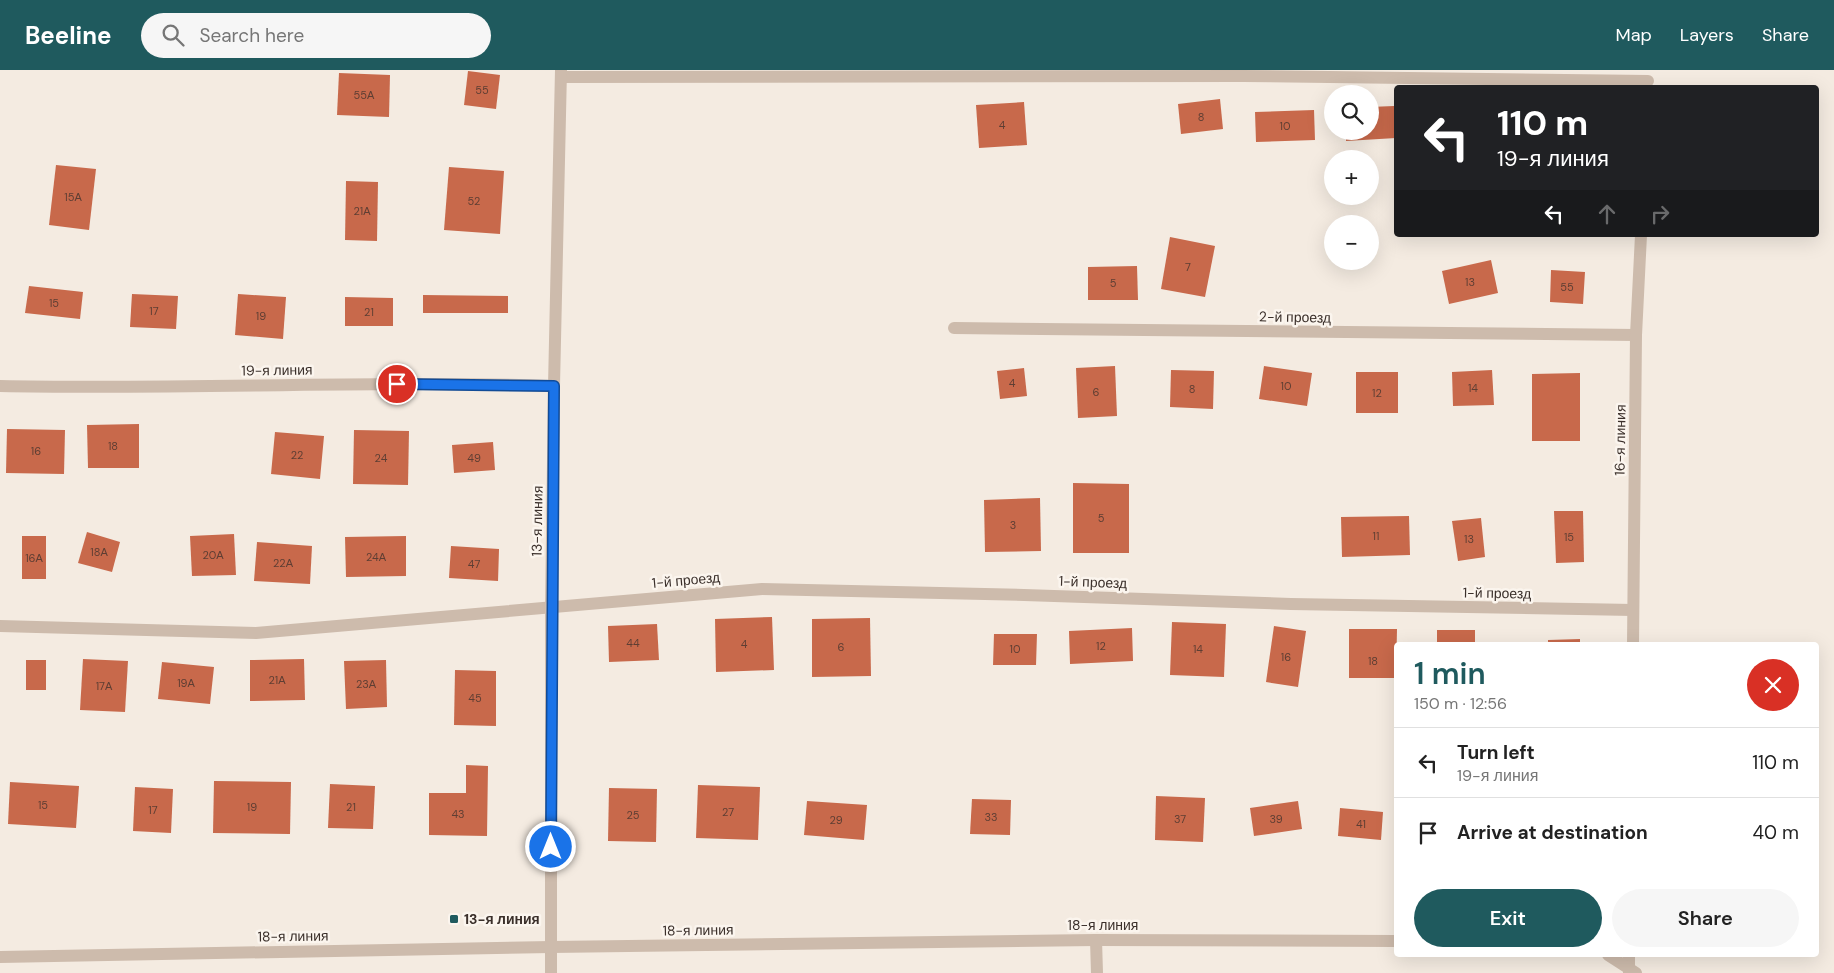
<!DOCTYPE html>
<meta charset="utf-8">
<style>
body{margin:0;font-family:"DM Sans",sans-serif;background:#f6f6f6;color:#222;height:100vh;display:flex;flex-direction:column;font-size:19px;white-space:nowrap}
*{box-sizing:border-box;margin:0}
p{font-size:16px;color:#767676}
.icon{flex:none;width:28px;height:28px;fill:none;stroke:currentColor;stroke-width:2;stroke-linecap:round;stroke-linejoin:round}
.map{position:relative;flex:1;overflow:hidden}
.sheet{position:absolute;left:1394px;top:572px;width:425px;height:315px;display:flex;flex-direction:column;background:#fff;border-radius:5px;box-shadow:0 5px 20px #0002}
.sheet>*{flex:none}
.guide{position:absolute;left:1394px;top:15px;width:425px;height:152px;border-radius:5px;box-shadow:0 5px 20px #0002;background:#202124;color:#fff;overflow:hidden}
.fabs{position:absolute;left:1324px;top:15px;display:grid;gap:10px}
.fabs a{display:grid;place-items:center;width:55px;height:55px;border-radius:50%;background:#fff;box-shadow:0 5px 20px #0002;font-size:25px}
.pin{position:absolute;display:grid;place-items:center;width:42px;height:42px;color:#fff;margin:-21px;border:2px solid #fff;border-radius:50%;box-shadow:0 1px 5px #0007}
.me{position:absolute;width:55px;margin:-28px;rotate:0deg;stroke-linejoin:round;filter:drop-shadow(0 0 4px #0008)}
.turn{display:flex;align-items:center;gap:18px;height:105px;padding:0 20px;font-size:22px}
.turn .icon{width:65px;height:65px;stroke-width:2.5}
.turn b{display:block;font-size:35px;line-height:42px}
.lanes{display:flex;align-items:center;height:48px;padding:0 20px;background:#0003;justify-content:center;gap:25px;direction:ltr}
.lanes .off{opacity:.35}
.round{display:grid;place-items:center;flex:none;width:52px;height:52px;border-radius:26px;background:#f6f6f6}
.summary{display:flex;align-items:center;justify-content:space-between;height:85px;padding:0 20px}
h1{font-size:30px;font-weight:600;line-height:38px;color:#1f5a5e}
.primary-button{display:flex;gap:10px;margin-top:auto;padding:10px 20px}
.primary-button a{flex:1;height:58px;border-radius:30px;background:#1f5a5e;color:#fff;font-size:20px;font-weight:600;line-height:58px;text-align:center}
.primary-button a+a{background:#f6f6f6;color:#222}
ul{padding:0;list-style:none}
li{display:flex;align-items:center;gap:15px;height:70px;padding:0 20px;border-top:1px solid #e0e0e0}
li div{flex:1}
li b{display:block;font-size:19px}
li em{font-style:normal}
header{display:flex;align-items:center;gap:30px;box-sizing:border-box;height:70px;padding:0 25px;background:#1f5a5e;color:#fff}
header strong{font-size:24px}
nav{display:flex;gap:28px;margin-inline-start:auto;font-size:18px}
.search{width:350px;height:45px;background:#f6f6f6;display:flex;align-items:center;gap:12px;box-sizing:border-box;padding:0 18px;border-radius:28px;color:#767676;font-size:19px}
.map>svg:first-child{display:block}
.building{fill:#c8694b}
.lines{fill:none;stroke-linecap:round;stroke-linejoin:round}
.minor{stroke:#cdbbac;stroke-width:12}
.tertiary{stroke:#cdbbac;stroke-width:12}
.route-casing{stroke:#114b97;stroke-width:12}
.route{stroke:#1a73e8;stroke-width:9}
.poi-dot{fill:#1f5a5e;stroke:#fbf5ee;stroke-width:2}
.labels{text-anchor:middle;stroke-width:5;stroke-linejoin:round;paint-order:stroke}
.number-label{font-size:11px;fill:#5e3e33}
.street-label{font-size:14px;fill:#3b302b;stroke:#fbf5ee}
.poi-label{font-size:14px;font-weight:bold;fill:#3b302b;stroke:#fbf5ee;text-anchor:start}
</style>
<header>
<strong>Beeline</strong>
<div class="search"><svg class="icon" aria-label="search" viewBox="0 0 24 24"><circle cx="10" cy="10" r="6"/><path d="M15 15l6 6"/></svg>Search here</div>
<nav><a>Map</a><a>Layers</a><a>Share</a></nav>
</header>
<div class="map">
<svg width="1834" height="903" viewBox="0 0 1834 903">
<rect width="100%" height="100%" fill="#f4ebe1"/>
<!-- building -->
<g class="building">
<path d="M468,1L500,5L496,39L464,35Z"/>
<path d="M339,3L390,5L389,47L337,45Z"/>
<path d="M1220,29L1223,59L1181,64L1178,34Z"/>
<path d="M1024,32L1027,75L979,78L976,35Z"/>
<path d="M1394,36L1396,68L1346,71V61H1370V37Z"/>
<path d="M1314,40L1315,70L1256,72L1255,42Z"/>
<path d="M56,95L96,99L89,160L49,155Z"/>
<path d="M449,97L504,101L500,164L444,160Z"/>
<path d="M346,111L378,112L377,171L345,170Z"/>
<path d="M1170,167L1215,176L1205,227L1161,219Z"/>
<path d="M1491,190L1498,223L1449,234L1442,201Z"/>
<path d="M1137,196L1138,230H1088V197Z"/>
<path d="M1551,200L1585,202L1583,234L1550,232Z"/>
<path d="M29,216L83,222L80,249L25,243Z"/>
<path d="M132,224L178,226L176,259L130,257Z"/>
<path d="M238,224L286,227L283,269L235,265Z"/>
<path d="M423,225L508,226V243H423Z"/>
<path d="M345,227L393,228V256H345Z"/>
<path d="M1115,296L1117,346L1078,348L1076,298Z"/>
<path d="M1264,296L1312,303L1307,336L1259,329Z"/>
<path d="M1024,298L1027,326L1000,329L997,301Z"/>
<path d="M1171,300L1214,301L1213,339L1170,337Z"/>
<path d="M1492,300L1494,335L1453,336L1452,302Z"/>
<rect x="1356" y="302" width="42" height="41"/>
<path d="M1580,303V371H1532V304Z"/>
<path d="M139,354V398H88L87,355Z"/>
<path d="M7,359L65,360L64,404L6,403Z"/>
<path d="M354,360L409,361L408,415L353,414Z"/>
<path d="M275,362L324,366L320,409L271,404Z"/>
<path d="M493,372L495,400L454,403L452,375Z"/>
<path d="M1073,413L1129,414V483H1073Z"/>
<path d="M1040,428L1041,481L985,482L984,430Z"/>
<path d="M1554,441H1583L1584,492L1556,493Z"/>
<path d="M1409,446L1410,485L1342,487L1341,447Z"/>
<path d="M1481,448L1485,487L1458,491L1452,451Z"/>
<path d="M87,462L120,472L112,502L78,493Z"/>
<path d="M234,464L236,505L192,506L190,466Z"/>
<rect x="22" y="466" width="24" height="43"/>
<path d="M406,466V506L346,507L345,467Z"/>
<path d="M257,472L312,476L310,514L254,511Z"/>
<path d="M451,476L499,479L498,511L449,508Z"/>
<path d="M772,547L774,600L716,602L715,549Z"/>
<path d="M870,548L871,606L812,607V549Z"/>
<path d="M1172,552L1226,554L1224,607L1170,605Z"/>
<path d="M657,554L659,590L609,592L608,556Z"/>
<path d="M1274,556L1306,561L1298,617L1266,612Z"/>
<path d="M1132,558L1133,591L1070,594L1069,561Z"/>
<path d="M1349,559H1397L1396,608H1349Z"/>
<rect x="1437" y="560" width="38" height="15"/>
<path d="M994,564H1037L1036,595H993Z"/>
<path d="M1580,569V575H1548V570Z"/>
<path d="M83,589L128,591L125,642L80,640Z"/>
<path d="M304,589L305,630L250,631V590Z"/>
<rect x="26" y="590" width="20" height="30"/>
<path d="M386,590L387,637L346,639L344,591Z"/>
<path d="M162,592L214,597L210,634L158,629Z"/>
<path d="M455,600L496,601V656L454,655Z"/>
<path d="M466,695L488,696L487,766L429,765V723H466Z"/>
<path d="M214,711L291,712L290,764L213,763Z"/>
<path d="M10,712L79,716L76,758L8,754Z"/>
<path d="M330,714L375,716L373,759L328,758Z"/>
<path d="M698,715L760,717L758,770L696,768Z"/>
<path d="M135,717L173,719L171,763L133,761Z"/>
<path d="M609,718L657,719L656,772L608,771Z"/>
<path d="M1156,726L1205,728L1203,772L1155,770Z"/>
<path d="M972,729L1011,730L1010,765L970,764Z"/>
<path d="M807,731L867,735L864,770L804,765Z"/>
<path d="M1298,731L1302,759L1254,766L1250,738Z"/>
<path d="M1340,738L1383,742L1381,770L1338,766Z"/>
</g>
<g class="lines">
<!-- minor -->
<g class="minor">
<path d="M562,7L1243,6L1648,11"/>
<path d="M954,258L1636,265"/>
<path d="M0,316C184,320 369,310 554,316"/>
<path d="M0,556L256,563L762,519L1024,525L1291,534L1633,540"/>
<path d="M1633,575L1636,265L1641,165"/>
<path d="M1096,870L1097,903"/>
<path d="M551,903V537L554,316L561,0"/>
<path d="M1629,903V885"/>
</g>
<!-- tertiary -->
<g class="tertiary">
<path d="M1608,885L1636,903"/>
<path d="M0,887L551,877L1096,870L1396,871"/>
</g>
</g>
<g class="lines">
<!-- route casing -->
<g class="route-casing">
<path id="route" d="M397,314L554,316L551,777"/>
</g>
<!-- route -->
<use href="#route" class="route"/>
</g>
<!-- markers -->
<rect class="poi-dot" x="449" y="844" width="10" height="10" rx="2.5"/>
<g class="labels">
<!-- number labels -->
<g class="number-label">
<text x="482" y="24">55</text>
<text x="364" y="29">55А</text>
<text x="1201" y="51">8</text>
<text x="1002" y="59">4</text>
<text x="1285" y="60">10</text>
<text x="73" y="131">15А</text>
<text x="474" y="135">52</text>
<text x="362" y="145">21А</text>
<text x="1188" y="201">7</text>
<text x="1470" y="216">13</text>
<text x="1113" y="217">5</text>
<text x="1567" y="221">55</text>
<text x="54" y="237">15</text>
<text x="154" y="245">17</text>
<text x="369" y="246">21</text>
<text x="261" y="250">19</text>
<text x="1012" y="317">4</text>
<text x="1286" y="320">10</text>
<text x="1473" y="322">14</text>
<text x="1192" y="323">8</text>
<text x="1096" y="326">6</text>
<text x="1377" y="327">12</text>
<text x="113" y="380">18</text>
<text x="36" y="385">16</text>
<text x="297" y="389">22</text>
<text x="381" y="392">24</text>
<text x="474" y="392">49</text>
<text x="1101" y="452">5</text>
<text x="1013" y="459">3</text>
<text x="1376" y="470">11</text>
<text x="1569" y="471">15</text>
<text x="1469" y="473">13</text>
<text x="99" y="486">18А</text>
<text x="213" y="489">20А</text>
<text x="376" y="491">24А</text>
<text x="34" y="492">16А</text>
<text x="283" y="497">22А</text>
<text x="474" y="498">47</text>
<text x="633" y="577">44</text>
<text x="744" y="578">4</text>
<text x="1101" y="580">12</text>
<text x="841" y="581">6</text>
<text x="1015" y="583">10</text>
<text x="1198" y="583">14</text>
<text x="1286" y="591">16</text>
<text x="1373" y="595">18</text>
<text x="277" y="614">21А</text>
<text x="186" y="617">19А</text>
<text x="366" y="618">23А</text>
<text x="104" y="620">17А</text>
<text x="475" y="632">45</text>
<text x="43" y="739">15</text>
<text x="252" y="741">19</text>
<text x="351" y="741">21</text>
<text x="153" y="744">17</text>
<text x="728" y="746">27</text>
<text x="458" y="748">43</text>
<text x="633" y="749">25</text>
<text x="991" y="751">33</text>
<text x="1180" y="753">37</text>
<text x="1276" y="753">39</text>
<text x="836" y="754">29</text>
<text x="1361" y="758">41</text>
</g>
<!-- street labels -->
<g class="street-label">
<text transform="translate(1295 247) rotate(1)" y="5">2-й проезд</text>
<text transform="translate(277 300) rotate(-1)" y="5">19-я линия</text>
<text transform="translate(1620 370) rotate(-89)" y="5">16-я линия</text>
<text transform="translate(537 451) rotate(-89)" y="5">13-я линия</text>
<text transform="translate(686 510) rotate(-5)" y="5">1-й проезд</text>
<text transform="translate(1093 512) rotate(2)" y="5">1-й проезд</text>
<text transform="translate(1497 523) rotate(1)" y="5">1-й проезд</text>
<text x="1103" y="860">18-я линия</text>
<text transform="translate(698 860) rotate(-1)" y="5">18-я линия</text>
<text transform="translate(293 866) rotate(-1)" y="5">18-я линия</text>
</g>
<!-- poi labels -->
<g class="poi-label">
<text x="464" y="854">13-я линия</text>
</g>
</g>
</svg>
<div class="fabs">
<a><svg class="icon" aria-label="search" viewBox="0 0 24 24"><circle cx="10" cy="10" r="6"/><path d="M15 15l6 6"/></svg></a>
<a>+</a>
<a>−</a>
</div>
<div class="pin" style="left:397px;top:314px;background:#d93025"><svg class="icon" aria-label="arrive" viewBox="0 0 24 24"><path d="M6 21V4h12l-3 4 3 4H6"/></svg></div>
<svg class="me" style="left:551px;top:777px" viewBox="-20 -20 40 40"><circle r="17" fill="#1a73e8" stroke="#fff" stroke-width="3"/><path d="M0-11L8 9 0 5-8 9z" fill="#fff"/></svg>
<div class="guide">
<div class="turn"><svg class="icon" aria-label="left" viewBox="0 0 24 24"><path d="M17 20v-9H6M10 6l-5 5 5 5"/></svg><div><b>110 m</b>19-я линия</div></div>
<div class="lanes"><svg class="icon" aria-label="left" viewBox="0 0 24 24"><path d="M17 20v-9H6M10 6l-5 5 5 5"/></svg><svg class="icon off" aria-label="ahead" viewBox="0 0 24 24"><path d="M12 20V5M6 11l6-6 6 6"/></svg><svg class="icon off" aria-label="right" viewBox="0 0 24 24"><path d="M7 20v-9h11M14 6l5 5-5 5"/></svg></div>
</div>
<section class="sheet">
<div class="summary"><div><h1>1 min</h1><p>150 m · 12:56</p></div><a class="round" style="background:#d93025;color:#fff"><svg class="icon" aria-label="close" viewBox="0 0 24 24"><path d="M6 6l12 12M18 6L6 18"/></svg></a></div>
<ul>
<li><svg class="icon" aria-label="left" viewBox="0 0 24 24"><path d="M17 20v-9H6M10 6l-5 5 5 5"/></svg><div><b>Turn left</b><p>19-я линия</p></div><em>110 m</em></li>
<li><svg class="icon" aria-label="arrive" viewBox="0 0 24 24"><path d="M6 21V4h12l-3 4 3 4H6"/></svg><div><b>Arrive at destination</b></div><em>40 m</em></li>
</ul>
<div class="primary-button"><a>Exit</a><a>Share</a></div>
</section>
</div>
